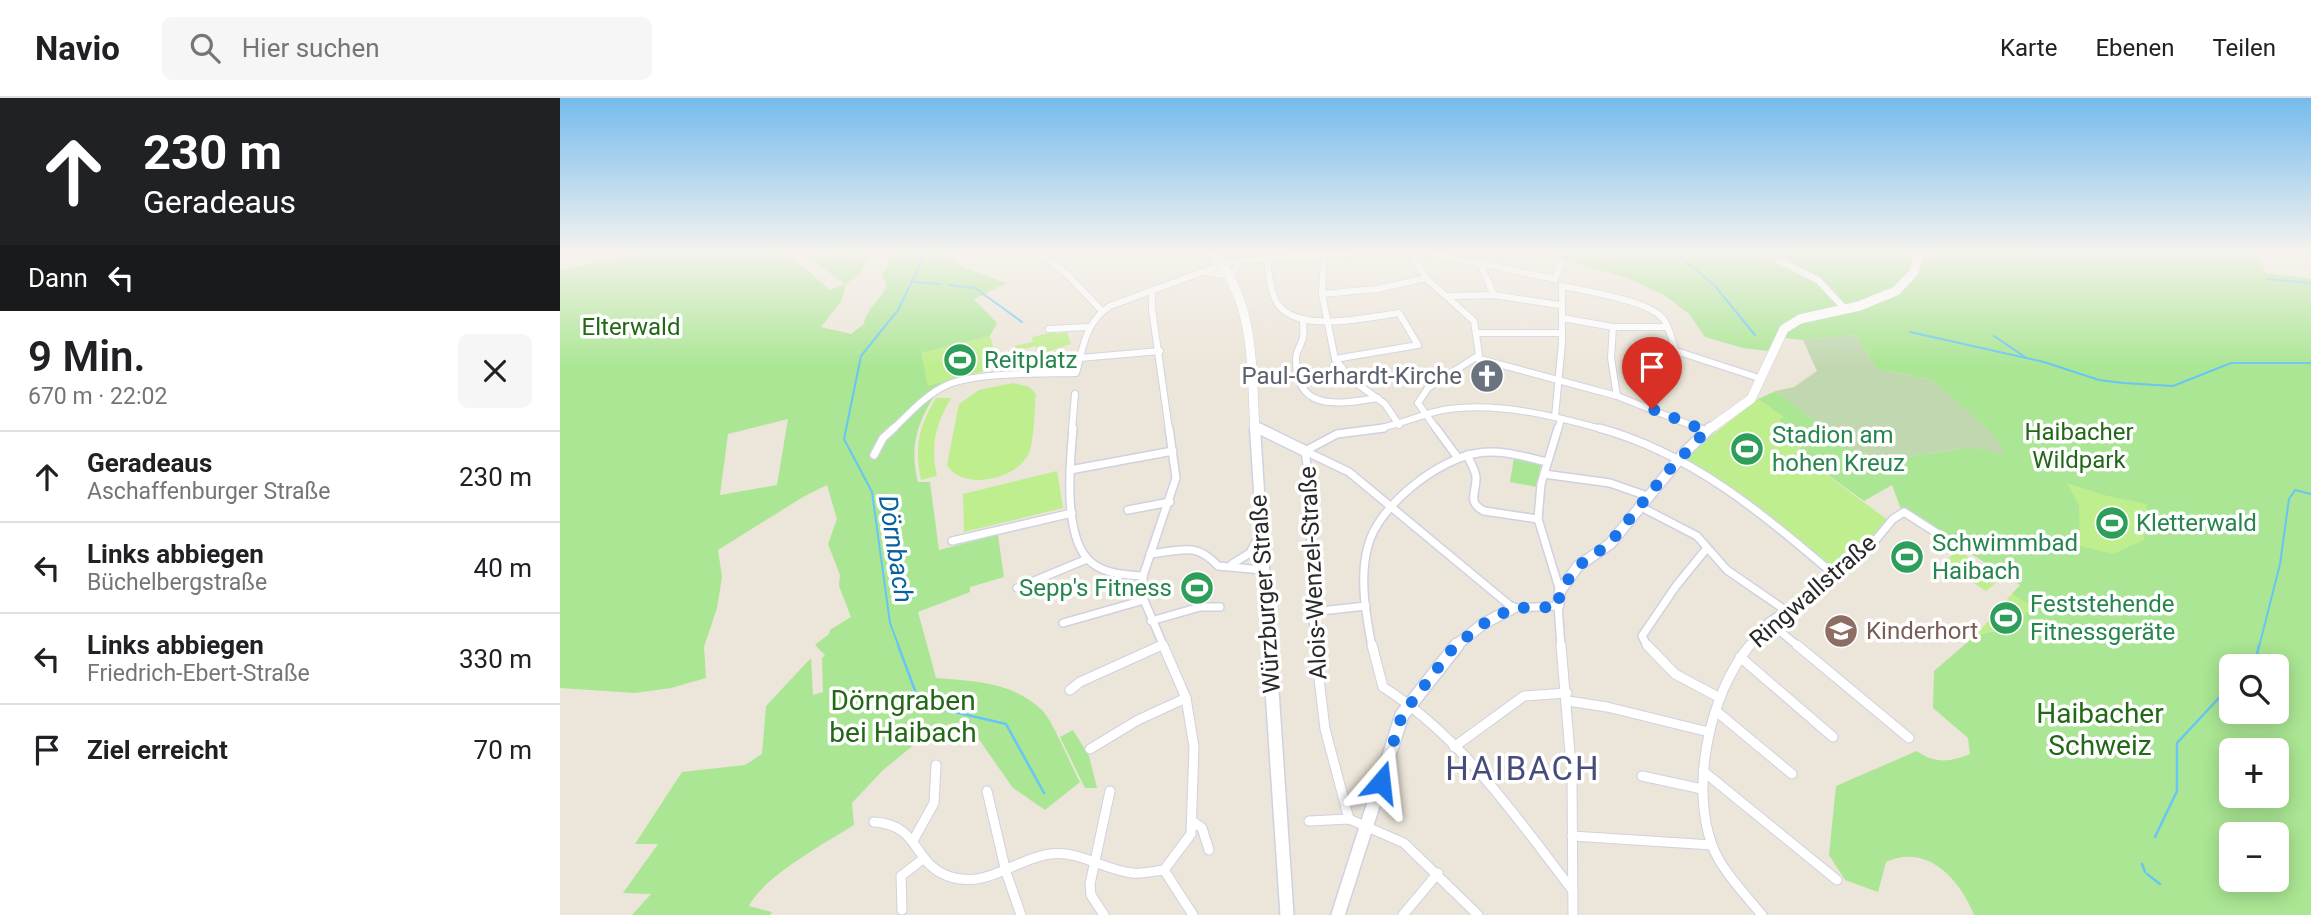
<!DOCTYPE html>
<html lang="de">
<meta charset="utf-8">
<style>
body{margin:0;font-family:Roboto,sans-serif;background:#f6f6f6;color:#202124;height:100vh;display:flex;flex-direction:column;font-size:26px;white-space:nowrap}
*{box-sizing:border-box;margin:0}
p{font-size:23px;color:#757577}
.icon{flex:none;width:38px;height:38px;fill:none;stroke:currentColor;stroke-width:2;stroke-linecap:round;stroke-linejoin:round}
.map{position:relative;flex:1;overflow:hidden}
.sheet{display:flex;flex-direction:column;background:#fff;width:560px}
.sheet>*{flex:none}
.hud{background:#202124;color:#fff;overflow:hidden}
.buttons{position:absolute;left:1659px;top:556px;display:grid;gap:14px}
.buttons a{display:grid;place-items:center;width:70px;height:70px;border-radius:10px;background:#fff;box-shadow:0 4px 18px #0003;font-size:35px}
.pin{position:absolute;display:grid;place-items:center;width:60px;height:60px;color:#fff;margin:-72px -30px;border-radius:50% 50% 50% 0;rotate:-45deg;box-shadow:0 0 7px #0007}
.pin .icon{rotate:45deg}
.me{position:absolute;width:77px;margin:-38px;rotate:17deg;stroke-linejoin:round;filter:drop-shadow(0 0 5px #0008)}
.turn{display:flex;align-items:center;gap:24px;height:147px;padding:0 28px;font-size:32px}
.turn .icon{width:91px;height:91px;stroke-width:2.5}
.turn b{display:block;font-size:49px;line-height:60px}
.then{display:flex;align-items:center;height:66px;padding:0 28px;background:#0003;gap:14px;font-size:26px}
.round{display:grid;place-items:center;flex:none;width:74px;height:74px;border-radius:10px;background:#f6f6f6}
.head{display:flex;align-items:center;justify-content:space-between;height:119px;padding:0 28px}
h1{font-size:42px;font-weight:600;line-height:52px}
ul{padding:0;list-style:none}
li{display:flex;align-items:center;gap:21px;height:91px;padding:0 28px;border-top:2px solid #e0e0e0}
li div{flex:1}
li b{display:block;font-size:26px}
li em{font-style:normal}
header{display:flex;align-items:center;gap:42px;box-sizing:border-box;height:98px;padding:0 35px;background:#fff;border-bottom:2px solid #e0e0e0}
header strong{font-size:33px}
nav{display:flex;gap:38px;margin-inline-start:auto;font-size:24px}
.search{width:490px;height:63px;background:#f6f6f6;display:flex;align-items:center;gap:18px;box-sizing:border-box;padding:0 24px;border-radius:10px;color:#757577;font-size:26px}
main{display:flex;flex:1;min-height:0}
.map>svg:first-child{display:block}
.green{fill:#aae693;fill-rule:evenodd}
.cemetery{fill:#c0d7b0}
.pitch{fill:#bfee8e}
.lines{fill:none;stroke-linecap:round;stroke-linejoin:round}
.stream-far1{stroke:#67c6f4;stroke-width:2}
.stream{stroke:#67c6f4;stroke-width:2.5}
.street-far2-casing{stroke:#cfd1e3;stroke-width:8}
.street-far1-casing{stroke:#cfd1e3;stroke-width:10}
.street-casing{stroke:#cfd1e3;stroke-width:11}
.secondary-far2-casing{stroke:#cfd1e3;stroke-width:10}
.secondary-far1-casing{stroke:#cfd1e3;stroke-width:13}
.secondary-casing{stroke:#cfd1e3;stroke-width:16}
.street-far2{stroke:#fff;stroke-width:6}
.street-far1{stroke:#fff;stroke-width:7}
.street{stroke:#fff;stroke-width:9}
.secondary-far2{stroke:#fff;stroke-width:9}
.secondary-far1{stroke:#fff;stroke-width:10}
.secondary{stroke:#fff;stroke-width:13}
.route{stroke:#1a73e8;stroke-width:12;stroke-dasharray:0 21.6}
.labels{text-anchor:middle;stroke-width:7;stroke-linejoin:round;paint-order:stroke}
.park-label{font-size:24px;fill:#226816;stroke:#fff}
.leisure-label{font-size:24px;fill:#27864d;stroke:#fff;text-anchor:start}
.worship-label{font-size:24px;fill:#5b616d;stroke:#fff;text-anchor:end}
.street-label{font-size:24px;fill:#292929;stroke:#fff}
.education-label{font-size:24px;fill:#785e54;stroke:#fff;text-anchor:start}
.water-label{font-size:26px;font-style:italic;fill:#07619e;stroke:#fff}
.near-park-label{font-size:28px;fill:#226816;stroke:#fff}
.near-quarter-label{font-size:33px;letter-spacing:2px;fill:#474d7b;stroke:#fff}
</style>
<header>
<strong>Navio</strong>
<div class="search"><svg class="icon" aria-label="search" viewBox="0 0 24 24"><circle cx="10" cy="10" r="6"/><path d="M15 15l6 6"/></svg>Hier suchen</div>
<nav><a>Karte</a><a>Ebenen</a><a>Teilen</a></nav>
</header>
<main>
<section class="sheet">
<div class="hud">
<div class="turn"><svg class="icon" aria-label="ahead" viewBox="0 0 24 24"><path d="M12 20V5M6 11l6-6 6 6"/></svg><div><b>230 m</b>Geradeaus</div></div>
<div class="then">Dann<svg class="icon" aria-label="left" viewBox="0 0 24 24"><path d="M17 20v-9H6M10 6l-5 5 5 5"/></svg></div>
</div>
<div class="head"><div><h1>9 Min.</h1><p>670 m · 22:02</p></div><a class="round"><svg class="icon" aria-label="close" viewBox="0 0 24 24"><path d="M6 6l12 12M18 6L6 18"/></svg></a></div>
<ul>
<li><svg class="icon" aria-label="ahead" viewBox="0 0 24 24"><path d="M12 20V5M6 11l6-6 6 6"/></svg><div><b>Geradeaus</b><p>Aschaffenburger Straße</p></div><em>230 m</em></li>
<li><svg class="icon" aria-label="left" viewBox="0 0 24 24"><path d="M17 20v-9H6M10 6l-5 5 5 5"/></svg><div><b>Links abbiegen</b><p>Büchelbergstraße</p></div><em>40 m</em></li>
<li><svg class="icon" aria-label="left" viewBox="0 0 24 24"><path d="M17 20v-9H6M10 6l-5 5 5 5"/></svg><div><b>Links abbiegen</b><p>Friedrich-Ebert-Straße</p></div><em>330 m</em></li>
<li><svg class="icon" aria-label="arrive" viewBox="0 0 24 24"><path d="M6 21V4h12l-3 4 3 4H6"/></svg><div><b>Ziel erreicht</b></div><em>70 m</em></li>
</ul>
</section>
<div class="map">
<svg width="1751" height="817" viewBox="0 0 1751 817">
<rect width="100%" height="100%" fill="#ece5d9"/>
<!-- green -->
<g class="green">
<path d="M81,155H227L270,192L285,186L245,157L301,155L309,160L300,175L286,186L281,204L261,229L291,236L304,226C306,211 321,201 327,188L322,177L329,166V155H399L396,161L404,170L447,185L414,201L437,225L430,238L362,255L368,287L391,281L371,293L370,299L376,295C357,325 349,349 358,384H370L379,452L438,437L444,479L410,489V494L358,514L376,580C414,583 453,584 482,612C494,625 510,666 520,684L485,712L453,690L406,623L376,629L323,672L292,705L294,727C265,745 203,779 189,808L212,814L210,817H72L91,796L63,795L98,746H75L122,674L185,667L202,656L206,608L251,560L253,597L263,594L262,560L265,557L255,547L269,536L270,532L291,519L279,488L280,477L268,446L277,421L267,387L243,399L158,452L162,479L157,510L144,549L146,580L111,590L75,595L0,590V173ZM228,321L217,387L160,397L168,336Z"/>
<path d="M1003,155H1696L1706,175L1751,181V817H1414C1400,782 1368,745 1326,764L1318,794L1285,782L1269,757L1276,688L1357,653C1374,666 1391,664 1410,656L1408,640L1373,610L1374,573L1416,537L1454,529L1471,508L1452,496L1460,487L1341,411L1332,387L1304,403L1236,354L1247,343L1218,322L1223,319L1198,301L1216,293L1293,352L1335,361L1410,349L1443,355L1425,329L1377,286L1369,281L1317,271L1295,237L1243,242L1216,239L1208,253L1183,250L1145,239L1129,216L1104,197L1067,180L1001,161ZM1671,569H1717V614H1671ZM1671,653H1717V698H1671ZM1671,737H1717V782H1671Z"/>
<path d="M954,359L981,366L977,389L950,384Z"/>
<path d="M513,632L529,658L537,690H525L500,639Z"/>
</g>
<!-- cemetery -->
<path class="cemetery" d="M1295,237L1317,271L1369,281L1377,286L1434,337L1445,356L1410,349L1335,361L1293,352L1216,293L1234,289L1257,273L1243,242Z"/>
<!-- pitch -->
<g class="pitch">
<path d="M495,234L496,236L507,234L511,246L478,257L476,248L456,253L454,248L473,244L472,239Z"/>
<path d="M430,238L439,269L368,288L361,255Z"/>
<path d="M453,285L469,289L476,296C474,311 475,343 468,357C455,382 402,393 387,367L399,306L419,292Z"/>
<path d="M376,300H391C376,326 370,347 377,378L361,382C354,349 359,328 376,300Z"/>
<path d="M1198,301L1224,319L1219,323L1247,343L1236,354L1329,423L1302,452L1274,470L1188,401L1126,362L1125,359Z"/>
<path d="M497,373L503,410L404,434L403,396Z"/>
<path d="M1507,385L1544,397L1587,406L1584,442L1553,456L1520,448L1519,407Z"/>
<path d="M1398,452L1441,480L1426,493L1383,465Z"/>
<path d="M1452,496L1472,508L1454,529L1416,537Z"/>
</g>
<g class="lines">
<!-- stream-far1 -->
<g class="stream-far1">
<path d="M1116,155L1155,188L1195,237"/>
<path d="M1707,181L1751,185"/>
<path d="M353,184L380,186"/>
<path d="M389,187L415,190L462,224"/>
<path d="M1350,234L1484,264L1539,282L1563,285L1613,288L1671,265H1751"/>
<path d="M1434,238L1465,259"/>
<path d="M339,549L330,525L312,394L284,341L301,258L338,212L366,155"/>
<path d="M1699,549L1720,466L1729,401L1735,392L1751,396"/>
</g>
<!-- stream -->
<g class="stream">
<path d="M338,547L360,606L446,626L484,695"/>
<path d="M1697,556L1699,547"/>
<path d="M1595,739L1617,693V645L1671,587"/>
<path d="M1582,766L1585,774"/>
<path d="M1587,776L1600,786"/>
</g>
<!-- street-far2 casing -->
<g class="street-far2-casing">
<g id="street-far2">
<path d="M479,155L507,176L541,212"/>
<path d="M764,155L762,196L775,261L792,282L825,306L839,327"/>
<path d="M850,155L869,183L914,223L919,257L868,290L858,305L877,332"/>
<path d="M869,155L995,181"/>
<path d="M707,160C709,176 710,200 722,211C747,234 809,219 839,215L858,247L775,261"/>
<path d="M1218,162L1258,182L1285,211"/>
<path d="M920,166L934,197"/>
<path d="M646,174L671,178L680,163"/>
<path d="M995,181L1001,165"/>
<path d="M1002,188C1025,193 1092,203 1104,222C1110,231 1112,243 1116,253L1092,311"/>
<path d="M592,192V211L609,332"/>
<path d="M762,196L817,191L866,180"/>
<path d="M887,198L934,197L999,207"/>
<path d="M1002,220L1053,229H1107"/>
<path d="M743,222C743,227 744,233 743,239C742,247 736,252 736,260C735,315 779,306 818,300"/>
<path d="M1053,229L1051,260L1057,298"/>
<path d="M489,231L528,229"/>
<path d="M919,235H1001"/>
<path d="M1116,253L1199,280"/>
<path d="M520,260L600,253"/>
<path d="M916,260L1057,298L1143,332"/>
<path d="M995,319L1002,245V188"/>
<path d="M332,332C349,316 365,297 387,287C417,274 482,276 516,275C523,249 526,223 550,208L672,163L790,155"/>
<path d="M512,332L515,296"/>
<path d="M809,332C836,329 858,317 883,312C935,303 995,318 1045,332"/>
<path d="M998,332L1001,321"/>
</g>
</g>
<!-- street-far1 casing -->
<g class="street-far1-casing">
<g id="street-far1">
<path d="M513,330C510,364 502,442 532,465C546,476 565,477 583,478"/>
<path d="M876,330L898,360"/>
<path d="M998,330L981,386L978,421L1000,493"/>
<path d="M1039,330C1132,355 1204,417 1277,479"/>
<path d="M1138,330L1146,333"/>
<path d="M745,353L789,374L953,510L998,508L1001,549"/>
<path d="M745,353L777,336L824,330"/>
<path d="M745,353L752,402L750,472L755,549"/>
<path d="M314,357L323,340L334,330"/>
<path d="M907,357C910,364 915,371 916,379C917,394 906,404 924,413L978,421"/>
<path d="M510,372L613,353"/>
<path d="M984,376L1050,385L1087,398"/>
<path d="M1079,408L1137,438L1167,472L1225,512"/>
<path d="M568,412L610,404"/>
<path d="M392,443L512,415"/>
<path d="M590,456C621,453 635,443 658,468L703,472"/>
<path d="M672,466L690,455L700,436"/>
<path d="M457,490L527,461"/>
<path d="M751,514L806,508"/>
<path d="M591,523L640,509H660"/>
<path d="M1209,524L1239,549"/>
<path d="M503,525L584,502"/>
<path d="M598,549L602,547"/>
<path d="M604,549L584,502L583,478L616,380L609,330"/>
<path d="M812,549C806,517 799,480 808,448C818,408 878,361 918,355C941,351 965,359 987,364"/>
<path d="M1088,549L1082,538L1116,488L1147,450"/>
<path d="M1188,549L1209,524L1277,479L1308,451L1333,421L1344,414L1386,441"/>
</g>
</g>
<!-- street casing -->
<g class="street-casing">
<g id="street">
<path d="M755,547L765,631L789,721"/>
<path d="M812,547L823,589C902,639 957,720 1013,793"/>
<path d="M1001,547L1012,679L1013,817"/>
<path d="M1087,547L1115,576L1160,600"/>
<path d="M1190,547C1150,595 1130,687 1152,747C1161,772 1185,796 1202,817"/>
<path d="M1237,547L1349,640"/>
<path d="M1180,559L1273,639"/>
<path d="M510,592L520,584L602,547"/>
<path d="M1008,603L1047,609L1149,634"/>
<path d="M1156,613L1232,676"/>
<path d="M894,649L964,598L1007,595"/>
<path d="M530,651L578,622L626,600"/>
<path d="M1143,673L1277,782"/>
<path d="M1082,678L1142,691"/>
<path d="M427,693L446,774L461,817"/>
<path d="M632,723L642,730L649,752"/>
<path d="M749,723L789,721L844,745L918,817"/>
<path d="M314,724C361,727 352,765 388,778C426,792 454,761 490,756C519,752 544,772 572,775C583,776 594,773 604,772L631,736L634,649L626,600L603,547"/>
<path d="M1012,738L1152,747"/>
<path d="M354,741L374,705L376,667"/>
<path d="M604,772L633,817"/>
<path d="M342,812L341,778L363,761"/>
<path d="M544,817L531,797L530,786L550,693"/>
<path d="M843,817L878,775"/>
</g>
</g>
<!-- secondary-far2 casing -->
<g class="secondary-far2-casing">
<g id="secondary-far2">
<path d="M652,155C696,202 691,271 695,332"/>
<path d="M694,328L701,332"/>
<path d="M1148,332L1191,301L1224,231L1240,221L1299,208L1336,193L1354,174L1359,155"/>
</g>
</g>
<!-- secondary-far1 casing -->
<g class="secondary-far1-casing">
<g id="secondary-far1">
<path d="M695,330L709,549"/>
<path d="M698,330L745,353"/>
<path d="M998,508L1000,493L1018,468L1050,446L1125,354L1150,330"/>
<path d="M894,549L923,526L953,510"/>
</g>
</g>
<!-- secondary casing -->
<g class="secondary-casing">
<g id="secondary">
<path d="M709,547L727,817"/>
<path d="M778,817L842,617L897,547"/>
</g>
</g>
<!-- street-far2 -->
<use href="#street-far2" class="street-far2"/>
<!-- street-far1 -->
<use href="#street-far1" class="street-far1"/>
<!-- street -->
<use href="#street" class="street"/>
<!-- secondary-far2 -->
<use href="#secondary-far2" class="secondary-far2"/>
<!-- secondary-far1 -->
<use href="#secondary-far1" class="secondary-far1"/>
<!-- secondary -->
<use href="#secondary" class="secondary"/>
</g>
<!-- sky -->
<linearGradient id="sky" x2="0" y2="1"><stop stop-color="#74bbed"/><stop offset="0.57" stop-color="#f6f3ee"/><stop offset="1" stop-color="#f6f3ee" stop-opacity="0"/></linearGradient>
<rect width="1751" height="270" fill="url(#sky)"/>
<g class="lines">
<!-- route -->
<path class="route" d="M821,684L842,617L893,550L923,526L953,510L998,509L1000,493L1018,468L1049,446L1109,372L1146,333L1092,311"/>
</g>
<!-- icons -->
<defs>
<g id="stadium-disc" transform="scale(1.75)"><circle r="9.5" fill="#2e9e5b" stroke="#fff"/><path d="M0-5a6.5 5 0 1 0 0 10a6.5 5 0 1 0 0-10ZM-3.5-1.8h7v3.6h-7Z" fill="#fff"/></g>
<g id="church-disc" transform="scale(1.75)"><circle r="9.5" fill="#6b7280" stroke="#fff"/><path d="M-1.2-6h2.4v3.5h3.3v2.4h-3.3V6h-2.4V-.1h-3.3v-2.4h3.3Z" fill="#fff"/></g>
<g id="school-disc" transform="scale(1.75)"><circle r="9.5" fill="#8d6e63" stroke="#fff"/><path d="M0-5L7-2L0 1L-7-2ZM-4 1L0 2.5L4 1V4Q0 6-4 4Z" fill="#fff"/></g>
</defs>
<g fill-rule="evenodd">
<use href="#stadium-disc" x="400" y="262"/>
<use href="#church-disc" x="927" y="278"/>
<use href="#stadium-disc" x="1187" y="351"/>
<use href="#stadium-disc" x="1552" y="425"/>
<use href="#stadium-disc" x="1347" y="459"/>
<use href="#stadium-disc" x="637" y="490"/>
<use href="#stadium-disc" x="1446" y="520"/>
<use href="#school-disc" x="1281" y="533"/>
</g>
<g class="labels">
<!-- park labels -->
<g class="park-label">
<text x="71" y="237">Elterwald</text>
<text x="1519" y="342">Haibacher<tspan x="1519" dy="28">Wildpark</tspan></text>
</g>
<!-- leisure labels -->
<g class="leisure-label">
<text x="424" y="270">Reitplatz</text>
<text x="1212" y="345">Stadion am<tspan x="1212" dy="28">hohen Kreuz</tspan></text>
<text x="1576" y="433">Kletterwald</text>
<text x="1372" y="453">Schwimmbad<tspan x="1372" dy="28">Haibach</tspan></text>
<text x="612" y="498" text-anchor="end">Sepp's Fitness</text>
<text x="1470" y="514">Feststehende<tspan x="1470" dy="28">Fitnessgeräte</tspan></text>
</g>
<!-- worship labels -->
<g class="worship-label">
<text x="902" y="286">Paul-Gerhardt-Kirche</text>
</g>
<!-- street labels -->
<g class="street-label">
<text transform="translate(753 475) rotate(-93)" y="8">Alois-Wenzel-Straße</text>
<text transform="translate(1253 493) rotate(-41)" y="8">Ringwallstraße</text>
<text transform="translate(705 496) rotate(-94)" y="8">Würzburger Straße</text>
</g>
<!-- education labels -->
<g class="education-label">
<text x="1306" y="541">Kinderhort</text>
</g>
<!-- water labels -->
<g class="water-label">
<text transform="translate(336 451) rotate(81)" y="9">Dörnbach</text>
</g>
<!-- near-park labels -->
<g class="near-park-label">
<text x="343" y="612">Dörngraben<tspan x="343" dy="32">bei Haibach</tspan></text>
<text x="1540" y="625">Haibacher<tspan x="1540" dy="32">Schweiz</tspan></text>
</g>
<!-- near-quarter labels -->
<g class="near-quarter-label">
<text x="963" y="682">HAIBACH</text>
</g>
</g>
</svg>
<div class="buttons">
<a><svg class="icon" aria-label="search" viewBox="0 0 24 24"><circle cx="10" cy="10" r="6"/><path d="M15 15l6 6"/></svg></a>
<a>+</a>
<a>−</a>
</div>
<div class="pin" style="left:1092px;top:311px;background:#d93025"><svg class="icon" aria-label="arrive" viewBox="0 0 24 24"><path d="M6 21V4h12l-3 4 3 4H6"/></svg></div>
<svg class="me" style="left:821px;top:684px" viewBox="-20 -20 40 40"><path d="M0-17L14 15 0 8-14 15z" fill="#1a73e8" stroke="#fff" stroke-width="4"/></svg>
</div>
</main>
